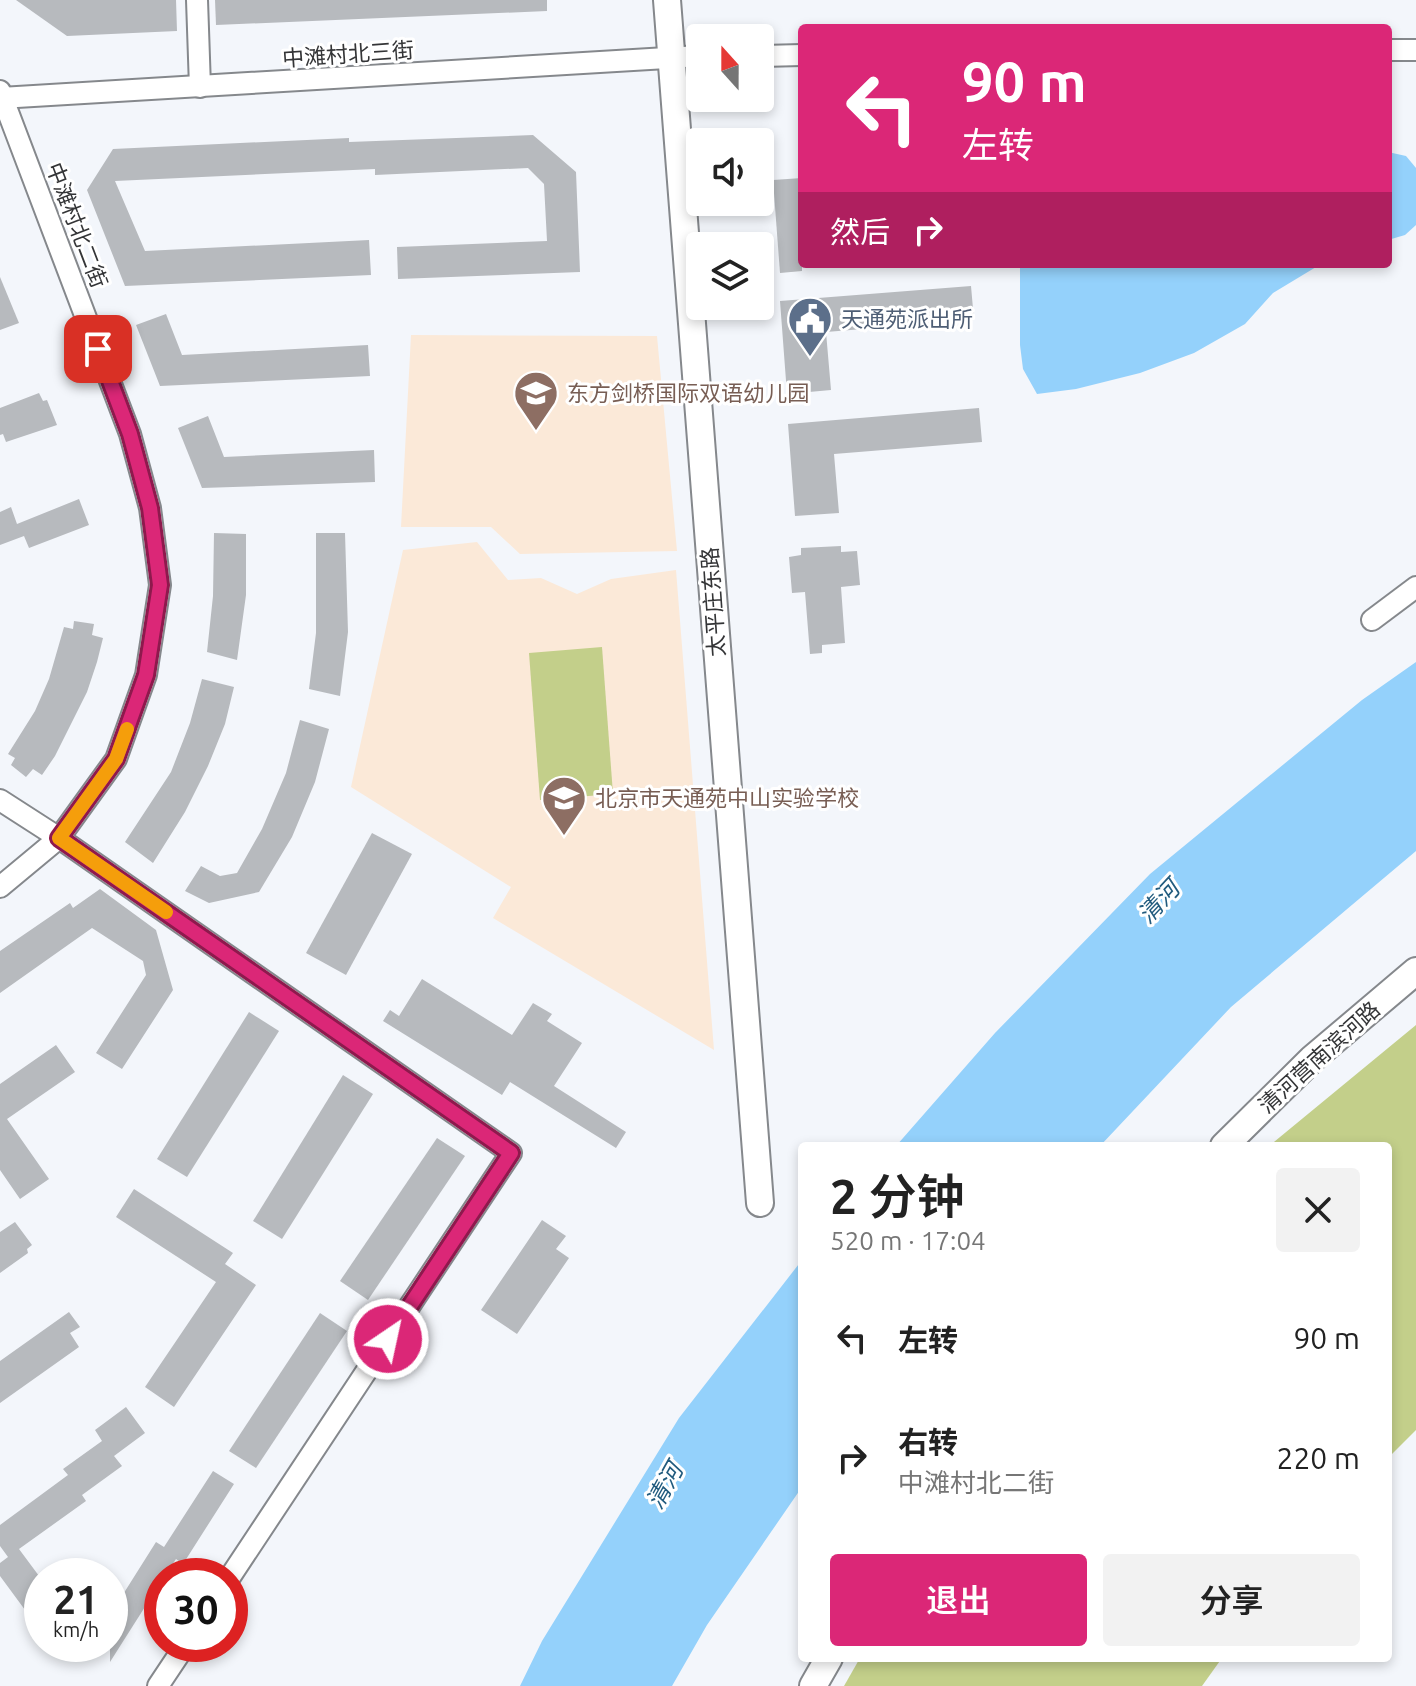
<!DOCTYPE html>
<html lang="zh">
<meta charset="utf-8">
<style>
body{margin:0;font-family:Ubuntu,"Noto Sans SC",sans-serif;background:#f2f2f2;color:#222;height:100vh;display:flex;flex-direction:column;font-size:30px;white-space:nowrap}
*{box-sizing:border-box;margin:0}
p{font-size:26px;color:#767676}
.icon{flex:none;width:44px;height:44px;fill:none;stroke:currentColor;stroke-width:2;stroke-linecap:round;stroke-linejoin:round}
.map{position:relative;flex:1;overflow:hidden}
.side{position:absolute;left:798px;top:1142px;width:594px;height:520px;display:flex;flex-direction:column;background:#fff;border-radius:8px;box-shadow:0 4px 12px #0003}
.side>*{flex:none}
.banner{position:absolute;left:798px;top:24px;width:594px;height:244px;border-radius:8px;box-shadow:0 4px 12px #0003;background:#db2777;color:#fff;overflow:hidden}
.needle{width:52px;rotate:339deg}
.tools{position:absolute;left:686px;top:24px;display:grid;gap:16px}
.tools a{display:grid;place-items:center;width:88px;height:88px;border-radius:8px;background:#fff;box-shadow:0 4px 12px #0003;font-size:40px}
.speed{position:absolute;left:24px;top:1558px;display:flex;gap:16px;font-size:40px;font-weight:700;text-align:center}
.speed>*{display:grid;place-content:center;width:104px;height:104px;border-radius:50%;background:#fff;box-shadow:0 4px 12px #0003;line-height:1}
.speed small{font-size:20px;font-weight:400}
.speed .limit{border:12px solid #d22;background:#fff;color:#111}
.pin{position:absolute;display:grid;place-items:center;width:68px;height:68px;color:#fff;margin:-34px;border-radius:16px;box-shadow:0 4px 12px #0006}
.me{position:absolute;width:88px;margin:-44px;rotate:34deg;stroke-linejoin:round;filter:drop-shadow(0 0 6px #0008)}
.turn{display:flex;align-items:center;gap:28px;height:168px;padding:0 32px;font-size:36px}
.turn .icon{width:104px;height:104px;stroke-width:2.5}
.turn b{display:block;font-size:56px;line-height:68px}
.then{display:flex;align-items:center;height:76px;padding:0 32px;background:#0003;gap:16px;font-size:30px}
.round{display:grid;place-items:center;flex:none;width:84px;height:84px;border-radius:8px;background:#f2f2f2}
.summary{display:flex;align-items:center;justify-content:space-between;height:136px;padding:0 32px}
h1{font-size:48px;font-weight:600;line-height:60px}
.button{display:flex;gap:16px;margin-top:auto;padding:16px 32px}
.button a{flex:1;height:92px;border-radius:8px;background:#db2777;color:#fff;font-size:32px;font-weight:600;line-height:92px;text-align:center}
.button a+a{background:#f2f2f2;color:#222}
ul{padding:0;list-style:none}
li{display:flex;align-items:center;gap:24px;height:120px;padding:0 32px}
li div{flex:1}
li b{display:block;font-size:30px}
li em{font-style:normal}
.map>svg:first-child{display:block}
.education{fill:#fbe9d8}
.green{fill:#c3cf8a}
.water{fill:#94d1fb}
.building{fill:#b7babe}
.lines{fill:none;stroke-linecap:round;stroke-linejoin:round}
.minor-casing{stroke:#85888c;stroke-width:24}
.tertiary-casing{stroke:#85888c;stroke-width:30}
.minor{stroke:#fff;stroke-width:20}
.tertiary{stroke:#fff;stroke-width:26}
.route-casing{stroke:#8e194d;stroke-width:20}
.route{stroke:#db2777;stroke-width:14}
.slow{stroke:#f59e0b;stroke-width:14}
.labels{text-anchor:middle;stroke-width:6;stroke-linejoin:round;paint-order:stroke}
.street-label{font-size:22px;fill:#343537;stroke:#fff}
.service-label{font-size:22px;fill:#4e5e75;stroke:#fff;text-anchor:start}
.education-label{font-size:22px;fill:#785e54;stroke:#fff;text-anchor:start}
.water-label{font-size:24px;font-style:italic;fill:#215b7e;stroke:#fff}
</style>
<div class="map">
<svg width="1416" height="1686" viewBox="0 0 1416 1686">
<rect width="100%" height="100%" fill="#f3f6fb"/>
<!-- education -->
<g class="education">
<path d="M411,335L657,336L677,551L520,554L491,527H401Z"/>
<path d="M477,542L508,580L541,578L577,594L611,579L676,570L714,1050L493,918L511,887L351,787L403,550Z"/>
</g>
<!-- green -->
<g class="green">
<path d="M602,647L613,794L540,800L529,653Z"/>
<path d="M1416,1025V1430L1388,1458V1146H1269Z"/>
<path d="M860,1658H1222L1202,1686H844Z"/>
</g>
<!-- water -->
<g class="water">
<path d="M1388,152L1406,156L1416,168V225L1405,235L1388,240Z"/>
<path d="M1020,264H1321L1273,293L1245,324L1194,353L1140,373L1076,389L1037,394L1023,369L1020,345Z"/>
<path d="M1416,662V851L1231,1007L1100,1146H896L995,1033L1150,874L1362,700Z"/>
<path d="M802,1260V1487L707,1625L672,1686H520L542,1641L679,1418Z"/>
</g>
<!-- building -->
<g class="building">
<path d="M16,0H176L177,31L67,36Z"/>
<path d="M215,0H547V11L216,25Z"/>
<path d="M533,135L576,172L580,272L398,279L397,247L547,241L544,184L528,168L375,175V169L115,181L145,251L369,240L371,275L125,286L87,190L113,149L349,138V142Z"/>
<path d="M802,178V271L780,273L773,180Z"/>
<path d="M0,277L19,323L0,330Z"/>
<path d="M971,286L974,320L826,332L831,390L787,394L780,301Z"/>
<path d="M166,314L182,355L368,345L370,376L160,386L136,325Z"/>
<path d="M39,393L43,401L47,400L57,425L6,442L3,434L0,435V408Z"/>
<path d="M979,408L982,442L834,454L839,513L795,516L788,424Z"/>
<path d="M208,416L224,457L374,450L375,482L202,488L178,428Z"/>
<path d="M79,499L89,525L29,548L24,536L0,545V512L11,507L17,524Z"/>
<path d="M214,533L246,534V595L237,660L207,652L213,596Z"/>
<path d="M316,533H345L348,632L340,696L309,689L316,633Z"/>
<path d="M841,546V552L857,551L860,585L841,587L845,643L822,645V653L810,654L805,592L792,593L789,557L801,555V548Z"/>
<path d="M74,621L94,624L92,635L103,638L97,662L87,692L55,756L42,775L33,769L26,777L11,765L15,758L8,754L35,711L49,679L64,627L73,629Z"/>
<path d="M202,679L234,687L225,724L208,766L185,812L153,863L125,842L171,772L190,723Z"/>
<path d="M300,720L329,729L315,782L292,837L259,892L209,903L185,891L201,866L220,876L237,873L262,829L286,773Z"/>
<path d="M372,833L412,854L346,975L306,953Z"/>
<path d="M100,889L156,930L173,990L122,1069L96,1053L146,975L143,961L92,928L0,993V951L70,903L73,908Z"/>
<path d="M422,979L512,1035L533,1003L552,1014L547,1021L582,1043L554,1086L626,1132L616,1148L510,1082L502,1095L383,1021L390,1010L399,1016Z"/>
<path d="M249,1012L279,1031L187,1177L157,1159Z"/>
<path d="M56,1045L75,1072L7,1119L49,1179L20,1199L0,1170V1084Z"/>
<path d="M343,1075L373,1094L282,1239L253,1221Z"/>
<path d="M437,1138L465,1156L368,1300L340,1281Z"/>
<path d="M134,1189L233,1253L225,1264L256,1285L174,1407L145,1387L216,1282L116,1217Z"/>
<path d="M542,1220L566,1236L556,1249L569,1258L517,1334L481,1310Z"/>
<path d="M15,1222L32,1245L27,1249L28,1253L0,1273V1232Z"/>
<path d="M69,1312L80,1327L70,1333L79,1347L0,1403V1361Z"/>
<path d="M320,1313L347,1331L256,1468L229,1451Z"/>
<path d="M126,1407L145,1433L114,1456L122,1466L82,1495L86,1501L19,1549L42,1580V1633L0,1576V1563L8,1557L0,1546V1525L68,1475L63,1469L102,1441L95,1430Z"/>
<path d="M213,1471L234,1484L183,1564L176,1559L165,1576H162V1580L110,1662V1615L156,1542L164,1547Z"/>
</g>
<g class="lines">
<!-- minor casing -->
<g class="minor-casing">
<g id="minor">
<path d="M197,0L200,87"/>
<path d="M1388,50H1416"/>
<path d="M760,56L802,55"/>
<path d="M0,91L130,434L150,508L160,585L146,675L116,759L59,838L0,887"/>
<path d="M0,98L700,56"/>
<path d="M1372,620L1416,587"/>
<path d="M0,800L59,838L511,1153L230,1577"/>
<path d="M158,1686L186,1644"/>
</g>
</g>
<!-- tertiary casing -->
<g class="tertiary-casing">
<g id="tertiary">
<path d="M667,0L760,1203"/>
<path d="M1224,1146L1312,1059L1416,971"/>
<path d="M813,1686L829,1658"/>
</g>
</g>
<!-- minor -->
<use href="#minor" class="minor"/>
<!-- tertiary -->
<use href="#tertiary" class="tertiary"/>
</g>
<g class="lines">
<!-- route casing -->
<g class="route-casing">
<path id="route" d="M98,349L130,434L150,508L160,585L146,675L116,759L59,838L511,1153L388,1339"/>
</g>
<!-- route -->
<use href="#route" class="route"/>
<!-- slow -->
<path class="slow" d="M127,729L116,759L59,838L166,912"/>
</g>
<!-- icons -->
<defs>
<g id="civic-pin" transform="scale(2.3)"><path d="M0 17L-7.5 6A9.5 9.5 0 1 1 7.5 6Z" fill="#5c6f8a" stroke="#fff"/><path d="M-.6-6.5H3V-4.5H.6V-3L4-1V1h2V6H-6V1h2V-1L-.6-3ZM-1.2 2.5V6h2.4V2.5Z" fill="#fff"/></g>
<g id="school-pin" transform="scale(2.3)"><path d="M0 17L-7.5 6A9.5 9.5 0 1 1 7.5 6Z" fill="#8d6e63" stroke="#fff"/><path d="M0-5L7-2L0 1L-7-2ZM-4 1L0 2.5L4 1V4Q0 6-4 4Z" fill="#fff"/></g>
</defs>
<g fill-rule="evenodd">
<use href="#civic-pin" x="810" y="319"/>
<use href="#school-pin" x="536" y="393"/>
<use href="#school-pin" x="564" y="798"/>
</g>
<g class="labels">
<!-- street labels -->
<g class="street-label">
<text transform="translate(348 54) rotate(-4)" y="8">中滩村北三街</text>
<text transform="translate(77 225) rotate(69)" y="8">中滩村北二街</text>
<text transform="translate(713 602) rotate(-94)" y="8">太平庄东路</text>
<text transform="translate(1319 1057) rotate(-42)" y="8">清河营南滨河路</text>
</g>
<!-- service labels -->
<g class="service-label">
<text x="841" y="327">天通苑派出所</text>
</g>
<!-- education labels -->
<g class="education-label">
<text x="567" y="401">东方剑桥国际双语幼儿园</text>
<text x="595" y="806">北京市天通苑中山实验学校</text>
</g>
<!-- water labels -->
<g class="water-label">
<text transform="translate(1159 902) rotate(-47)" y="8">清河</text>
<text transform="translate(665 1486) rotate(-61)" y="8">清河</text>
</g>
</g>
</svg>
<div class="tools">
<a><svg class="needle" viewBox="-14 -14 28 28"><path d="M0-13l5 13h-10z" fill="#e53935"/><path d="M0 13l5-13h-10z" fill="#767676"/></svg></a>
<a><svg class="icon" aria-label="sound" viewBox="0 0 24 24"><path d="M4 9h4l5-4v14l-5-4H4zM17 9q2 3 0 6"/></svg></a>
<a><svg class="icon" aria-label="layers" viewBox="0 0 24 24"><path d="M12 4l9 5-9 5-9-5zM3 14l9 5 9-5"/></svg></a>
</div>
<div class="speed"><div>21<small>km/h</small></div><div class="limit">30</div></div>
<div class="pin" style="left:98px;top:349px;background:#d93025"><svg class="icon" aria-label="arrive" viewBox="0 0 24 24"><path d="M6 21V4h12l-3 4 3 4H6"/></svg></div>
<svg class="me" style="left:388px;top:1339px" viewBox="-20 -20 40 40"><circle r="17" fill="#db2777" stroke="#fff" stroke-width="3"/><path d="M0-11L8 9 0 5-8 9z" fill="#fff"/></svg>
<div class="banner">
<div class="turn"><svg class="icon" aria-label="left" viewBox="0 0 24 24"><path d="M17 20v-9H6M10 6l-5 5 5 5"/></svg><div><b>90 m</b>左转</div></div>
<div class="then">然后<svg class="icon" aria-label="right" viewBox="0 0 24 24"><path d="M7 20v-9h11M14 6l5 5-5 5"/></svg></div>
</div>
<section class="side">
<div class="summary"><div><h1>2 分钟</h1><p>520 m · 17:04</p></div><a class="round"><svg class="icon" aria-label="close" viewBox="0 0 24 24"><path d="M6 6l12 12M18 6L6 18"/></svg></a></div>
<ul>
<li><svg class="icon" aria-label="left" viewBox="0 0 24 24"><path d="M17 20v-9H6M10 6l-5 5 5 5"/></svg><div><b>左转</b></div><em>90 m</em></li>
<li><svg class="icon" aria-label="right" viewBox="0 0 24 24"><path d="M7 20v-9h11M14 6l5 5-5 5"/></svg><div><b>右转</b><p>中滩村北二街</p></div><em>220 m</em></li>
</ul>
<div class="button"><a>退出</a><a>分享</a></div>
</section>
</div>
